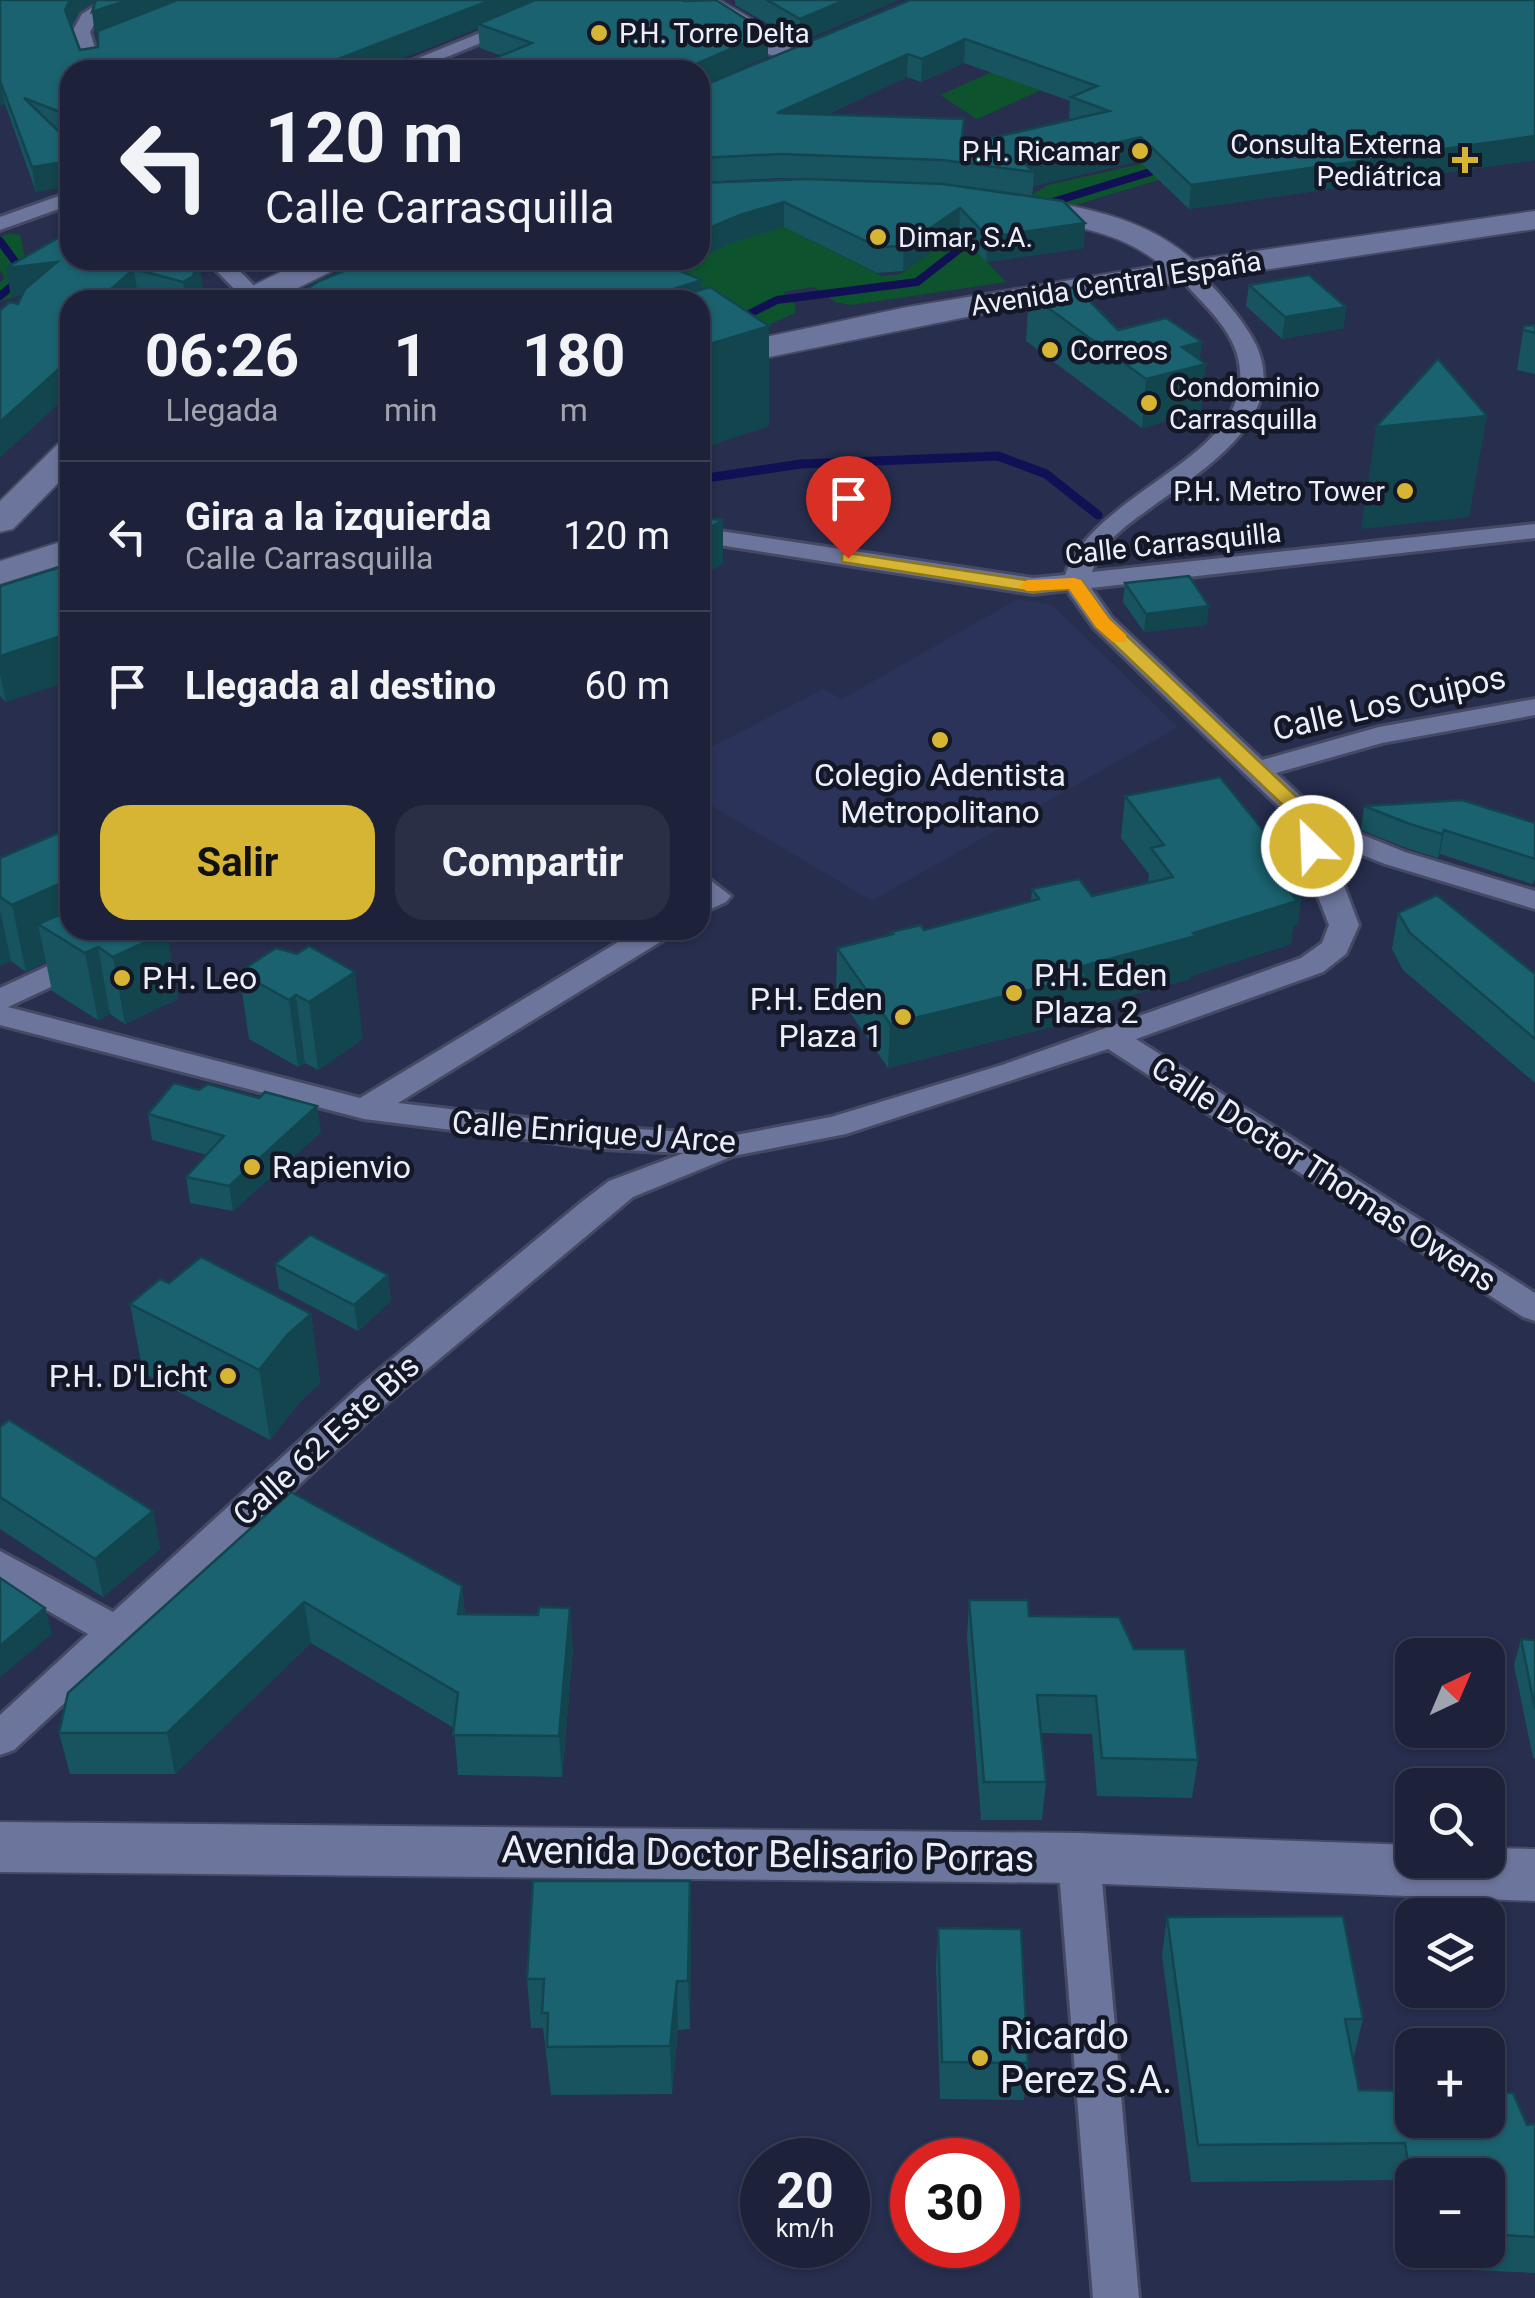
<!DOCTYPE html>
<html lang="es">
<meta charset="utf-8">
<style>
body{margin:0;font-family:Roboto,sans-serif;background:#2a2f45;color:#f1f3f6;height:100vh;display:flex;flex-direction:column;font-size:38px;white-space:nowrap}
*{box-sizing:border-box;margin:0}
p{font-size:32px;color:#a0a4af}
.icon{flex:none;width:55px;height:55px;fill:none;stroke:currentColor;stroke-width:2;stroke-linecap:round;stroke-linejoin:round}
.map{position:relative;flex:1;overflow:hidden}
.drawer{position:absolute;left:60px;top:290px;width:650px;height:650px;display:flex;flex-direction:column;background:#1d223a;border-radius:30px;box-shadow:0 2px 8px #0004,0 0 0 2px #3b3f54}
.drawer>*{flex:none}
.top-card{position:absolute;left:60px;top:60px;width:650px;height:210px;border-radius:30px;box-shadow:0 2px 8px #0004,0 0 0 2px #3b3f54;background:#1d223a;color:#f1f3f6;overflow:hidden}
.needle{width:65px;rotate:44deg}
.controls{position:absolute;left:1395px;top:1638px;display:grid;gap:20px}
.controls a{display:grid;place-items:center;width:110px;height:110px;border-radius:20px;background:#1d223a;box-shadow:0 2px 8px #0004,0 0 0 2px #3b3f54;font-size:50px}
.speed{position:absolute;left:740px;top:2138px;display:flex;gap:20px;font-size:50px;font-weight:700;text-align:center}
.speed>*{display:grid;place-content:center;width:130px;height:130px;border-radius:50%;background:#1d223a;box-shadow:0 2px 8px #0004,0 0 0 2px #3b3f54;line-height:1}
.speed small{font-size:25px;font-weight:400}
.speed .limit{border:15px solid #d22;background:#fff;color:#111}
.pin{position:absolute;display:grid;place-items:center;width:85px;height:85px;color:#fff;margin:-102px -42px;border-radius:50% 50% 50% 0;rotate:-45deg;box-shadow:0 0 10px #0007}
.pin .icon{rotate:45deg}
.me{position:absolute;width:110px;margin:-55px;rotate:336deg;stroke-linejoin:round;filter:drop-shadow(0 0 8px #0008)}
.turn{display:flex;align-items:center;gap:35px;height:210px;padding:0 40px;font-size:45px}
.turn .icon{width:130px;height:130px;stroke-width:2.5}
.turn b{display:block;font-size:70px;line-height:85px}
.eta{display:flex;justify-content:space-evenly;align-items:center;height:170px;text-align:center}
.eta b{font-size:60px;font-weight:700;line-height:70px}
.cta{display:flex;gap:20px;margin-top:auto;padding:20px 40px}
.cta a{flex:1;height:115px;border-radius:30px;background:#d6b534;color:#111;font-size:40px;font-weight:700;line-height:115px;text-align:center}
.cta a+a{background:#2a2f45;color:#f1f3f6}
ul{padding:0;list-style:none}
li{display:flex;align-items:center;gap:30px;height:150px;padding:0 40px;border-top:2px solid #3b3f54}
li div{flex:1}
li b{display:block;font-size:38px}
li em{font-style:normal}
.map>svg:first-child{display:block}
.built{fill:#2c335a}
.green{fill:#0d542e}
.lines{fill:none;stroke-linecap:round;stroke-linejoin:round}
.stream-far1{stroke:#121055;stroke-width:8}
.stream{stroke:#121055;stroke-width:9}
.street-casing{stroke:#454963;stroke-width:6}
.secondary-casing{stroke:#454963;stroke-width:4}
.street{fill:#6c759b;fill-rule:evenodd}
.secondary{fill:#6c759b;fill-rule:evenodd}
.wall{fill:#175460;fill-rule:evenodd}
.shaded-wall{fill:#13454e}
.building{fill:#1b6270;stroke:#13454e;stroke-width:2.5;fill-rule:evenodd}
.route{fill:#d6b534;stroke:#8b7622;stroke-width:2.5}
.slow{fill:#f59e0b}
.poi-dot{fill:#d6b534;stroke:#141726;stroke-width:4}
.labels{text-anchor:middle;stroke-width:9;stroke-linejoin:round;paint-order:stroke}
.far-poi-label{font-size:28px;fill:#ebeefb;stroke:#141726;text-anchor:start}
.far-street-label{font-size:28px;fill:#ebeefb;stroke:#141726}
.street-label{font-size:32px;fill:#ebeefb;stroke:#141726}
.poi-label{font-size:32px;fill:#ebeefb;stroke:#141726;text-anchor:start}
.near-street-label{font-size:38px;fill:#ebeefb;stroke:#141726}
.near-poi-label{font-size:38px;fill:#ebeefb;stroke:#141726;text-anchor:start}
</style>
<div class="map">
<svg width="1535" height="2298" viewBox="0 0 1535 2298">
<rect width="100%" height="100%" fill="#272e4e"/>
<!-- built -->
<path class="built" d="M1018,599L1052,605L1178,727L872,901L700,799V753L823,689L842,699Z"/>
<!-- green -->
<g class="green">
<path d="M992,72L1041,90L977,119L940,95Z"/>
<path d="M1206,149L1218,162L1072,206L1028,197L1048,185Z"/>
<path d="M969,226L971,245L1006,282L851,305L835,302L814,287L783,292L796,306L795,313L766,326L644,281L710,252L706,250L784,227L882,276L900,274Z"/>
<path d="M10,233L20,235L25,258L23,294L0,301V282L5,278L0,270V237Z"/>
</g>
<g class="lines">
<!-- stream-far1 -->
<g class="stream-far1">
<path d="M1043,205L1163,168"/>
<path d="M0,241L25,275L0,296"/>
<path d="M737,320L777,300L917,282L980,233"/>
</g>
<!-- stream -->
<path class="stream" d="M700,479L801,464L998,456L1046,474L1098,515"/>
<!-- street casing -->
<g class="street-casing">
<g id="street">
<path d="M104,0H125L96,21L90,32L102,70H84L72,32L82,14Z"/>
<path d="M561,0H586L415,70H389Z"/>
<path d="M70,192V205L0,230V217Z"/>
<path d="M206,260H229L265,297L245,300Z"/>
<path d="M1186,265L1194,266C1216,291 1241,315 1256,345C1290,418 1202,471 1153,506C1127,525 1102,541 1092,572L1535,524V538L1091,588L1112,618L1262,760L1379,727L1535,699V715L1382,743L1276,773L1326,820L1405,852L1535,891V909L1385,864L1327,841L1359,925L1346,954L1323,972L1136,1039L1535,1293V1321L1523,1317L1108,1049L846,1134L733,1156L633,1197L388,1402L14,1750L0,1755V1715L88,1634L0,1583V1551L113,1612L362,1384L579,1204L609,1181L684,1153L604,1149L364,1119L0,1025V988L125,930H164L160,936L8,1007L360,1098L638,930H674L670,936L398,1103L604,1127L736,1135L831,1117L1002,1065L1301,958L1322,943L1329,925L1298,845L1301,828L1094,628L1067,590L1033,594L700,542V528L1033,578L1065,575C1096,486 1270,454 1236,351C1225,319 1194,297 1175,271Z"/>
<path d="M700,877L710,880L731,896L726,902L700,914Z"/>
<path d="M1079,1841L1094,1846L1100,1858L1139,2298H1093L1058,1858L1064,1846Z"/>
</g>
</g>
<!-- secondary casing -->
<g class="secondary-casing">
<g id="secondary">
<path d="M688,0H719L815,56L801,64L768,54Z"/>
<path d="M1018,197C1082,207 1143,216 1193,260L1535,211V229L1011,308L700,371V351L907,307L1161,265C1116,227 1062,226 1007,212L1003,206L1007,200Z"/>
<path d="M305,260H345L340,267L274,300H233L238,293Z"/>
<path d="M70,441V471L13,529L0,532V501L58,444Z"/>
<path d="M70,539V562L0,584V561Z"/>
<path d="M0,1822L1079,1833L1412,1845V1860H1488V1848L1535,1849V1901L1079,1883L0,1872Z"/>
</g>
</g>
<!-- street -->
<use href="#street" class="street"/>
<!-- secondary -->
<use href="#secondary" class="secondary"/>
</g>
<!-- wall -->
<g class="wall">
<path d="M0,0H681L768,56L700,86V70L502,56L480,48L478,28L373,70H70V139L65,137L36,192L5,104L0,105ZM95,1V35L98,34V47L80,50L71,27L79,12Z"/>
<path d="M735,0H898L800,42L735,5Z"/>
<path d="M910,0H1535V160L1189,209L1139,161L1033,186L1032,197L1084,248L986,262L959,233L903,271L877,273L784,227L740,240L700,257V183L832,180L780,178L700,182V87ZM964,63L1070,101L1069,120L963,144L826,115L907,77L921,82Z"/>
<path d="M70,193V260H197L203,290L199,300H147L138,298L70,300V393L0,457V310L18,304L22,295L11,297L63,235L60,214Z"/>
<path d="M1249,285L1344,328L1282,339L1246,306Z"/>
<path d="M1029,294L1200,360L1201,412L1142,428L1026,341Z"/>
<path d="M1535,325V374L1517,370L1524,326Z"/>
<path d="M1125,583L1207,625L1144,632L1123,602Z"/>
<path d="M0,586L6,702L0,696Z"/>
<path d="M1125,796L1298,924L1293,925L1291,944L1191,976L1190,979L1084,1008L1083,1019L888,1068L836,992L837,948L891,935V932L924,930L1031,901L1032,889L1092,896L1148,883L1149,874L1121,838Z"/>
<path d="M1364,806L1535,823V879L1532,884L1440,854L1438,858L1406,848L1361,830Z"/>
<path d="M0,858L178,999L125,1024L110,1014L98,1020L52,991L46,962L26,972L11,961L0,966Z"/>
<path d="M1398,913L1535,974V1083L1403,970L1392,949Z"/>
<path d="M276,948L363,1039L318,1070L305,1063L298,1067L249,1039L239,972Z"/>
<path d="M148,1114L321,1132L233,1211L190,1203L186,1177L207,1155L152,1140Z"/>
<path d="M275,1264L388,1275L391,1301L358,1331L279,1289Z"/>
<path d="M169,1283L311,1314L320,1383L298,1404L270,1440L143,1373L130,1304Z"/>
<path d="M0,1427L153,1511L160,1549L103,1597L0,1529Z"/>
<path d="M291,1492L462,1586L465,1614L573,1649L562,1777L458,1775L454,1728L311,1643L175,1774H70L59,1733Z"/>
<path d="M969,1600L1029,1616L1134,1649L1198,1760L1192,1798L1097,1796L1092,1734L1041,1733L1046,1782L1042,1820H981L967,1638Z"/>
<path d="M1521,1639L1535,1640V1758H1533L1514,1665Z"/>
<path d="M1167,1917L1363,2019L1354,2056H1352L1359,2090L1527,2125L1535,2124V2273L1409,2267L1396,2180L1191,2182L1162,1955ZM1412,2175H1488V2250H1412Z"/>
<path d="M938,1928L1028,2063L1024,2100L940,2099L936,1965Z"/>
<path d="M691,1930L690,2029L678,2030L672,2094L551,2095L543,2028H531L527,1979Z"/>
</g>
<!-- shaded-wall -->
<g class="shaded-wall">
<path d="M70,0H97L79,12L68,33L65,10Z"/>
<path d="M128,0H197L95,35L92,12Z"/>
<path d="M491,0H551L478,24V28L372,70L341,58Z"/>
<path d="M845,0H898L800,42V19Z"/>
<path d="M768,33V56L700,86V70H698V63Z"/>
<path d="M965,39L964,63L921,82L922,59Z"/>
<path d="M908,54L907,77L777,137V113Z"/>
<path d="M0,81L5,104L0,105Z"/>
<path d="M1535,136V160L1189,209L1191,185Z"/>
<path d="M1141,137L1139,161L1033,186L1034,172L1025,164Z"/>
<path d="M70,161V186L36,192L32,167Z"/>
<path d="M784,202V227L740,240L700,257V232L740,215Z"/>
<path d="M960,208L959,233L903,271L904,246Z"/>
<path d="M1085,223L1084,248L986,262L988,237Z"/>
<path d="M644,260H693L644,281Z"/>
<path d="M199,261L203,290L199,300H186L183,282Z"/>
<path d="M57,262L62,291L11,297L6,268Z"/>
<path d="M134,269L138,298L136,300H99Z"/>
<path d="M702,280V306L700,300H639Z"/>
<path d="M1346,307L1344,328L1282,339L1285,317Z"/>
<path d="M769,326V426L700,449V347Z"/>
<path d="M1202,342L1199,366L1206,364L1201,412L1142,428L1146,379L1182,347Z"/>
<path d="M70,359V393L0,457V422Z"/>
<path d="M1487,416L1469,517L1361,529L1376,427Z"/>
<path d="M723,520V564L700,577V533Z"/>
<path d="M1209,606L1207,625L1144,632L1146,614Z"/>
<path d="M70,633V681L6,702L0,674V656Z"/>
<path d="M1444,830L1440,854L1438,858L1442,834Z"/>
<path d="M70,879V930L38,924L46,962L26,972L12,905Z"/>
<path d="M1304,881L1298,924L1293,925L1291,944L1191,976L1190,979L1084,1008L1083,1019L888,1068L890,1024L1193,933L1285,885Z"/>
<path d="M0,910L11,961L0,966Z"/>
<path d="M167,932L178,999L125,1024L113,957Z"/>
<path d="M98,947L110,1014L98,1020L85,953Z"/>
<path d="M355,972L363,1039L318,1070L309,1002Z"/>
<path d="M296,995L305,1063L298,1067L289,1000Z"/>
<path d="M317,1106L321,1132L233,1211L229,1186Z"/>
<path d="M388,1275L391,1301L358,1331L354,1305Z"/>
<path d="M311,1314L320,1383L298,1404L270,1440L259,1370L288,1334Z"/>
<path d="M153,1511L160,1549L103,1597L95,1559Z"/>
<path d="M462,1586L466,1627L458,1614Z"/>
<path d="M304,1602L311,1643L175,1774L167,1733Z"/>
<path d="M45,1608L52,1634L0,1677V1646Z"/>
<path d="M570,1608L573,1649L562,1777L559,1736Z"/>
<path d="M690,1881L691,1930L690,2029L688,1981Z"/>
<path d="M677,1981L678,2030L672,2094L670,2046Z"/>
</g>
<!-- building -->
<g class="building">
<path d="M0,0H70L65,10L80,50L98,47V31L177,0H491L341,58L374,70H70V116L24,98L70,142V161L32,167L0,81Z"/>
<path d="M96,0H128L92,12Z"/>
<path d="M535,0H681L685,1L716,0L768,33L698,63V70H466L532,43L478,24Z"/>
<path d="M767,0H845L800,19Z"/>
<path d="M910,0H1535V136L1191,185L1141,137L1025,164L1034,172L942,160L780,154L700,158V87ZM965,39L1097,86L1071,97L1109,111L961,145L964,119L777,113L908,54L922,59Z"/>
<path d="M806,179L943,184L1063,201L1085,223L988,237L960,208L904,246L878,247L784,202L740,215L700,232V183Z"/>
<path d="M70,193V224L60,214Z"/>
<path d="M70,231V260L199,261L193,276L183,282L134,269L99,300H70V325L62,332L70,333V359L0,422V310L10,302L18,304L25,289L57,262L6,268Z"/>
<path d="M371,260H654L702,280L639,300H290L319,281Z"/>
<path d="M1309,275L1346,307L1285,317L1249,285Z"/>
<path d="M710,287L769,326L700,347V300H667Z"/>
<path d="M1076,287L1118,330L1166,318L1202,342L1182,347L1206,364L1146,379L1029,294Z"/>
<path d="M1535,325V333L1524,330V326Z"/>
<path d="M1438,359L1487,416L1376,427Z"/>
<path d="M700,518L723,520L700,533Z"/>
<path d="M70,564V633L0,656V586Z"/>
<path d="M1189,576L1209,606L1146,614L1125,583Z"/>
<path d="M1220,777L1304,881L1285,885L1297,901L1193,933L1196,936L1079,967L1087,976L890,1024L837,948L893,934L891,932L921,925L924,930L1039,899L1032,889L1079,879L1092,896L1173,877L1151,848L1164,845L1125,796Z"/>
<path d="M1462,800L1535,823V859L1444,830L1442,834L1410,824L1364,806Z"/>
<path d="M70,828V879L12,905L0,897V858Z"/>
<path d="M1437,895L1535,974V1039L1410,933L1398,913Z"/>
<path d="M70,910V930H165L167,932L113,957L98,947L85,953L38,924Z"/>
<path d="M309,946L355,972L309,1002L296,995L289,1000L239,972L276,948L297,954Z"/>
<path d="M174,1083L199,1090L208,1084L259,1098L265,1092L317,1106L229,1186L186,1177L224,1136L148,1114Z"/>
<path d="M310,1235L388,1275L354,1305L275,1264Z"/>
<path d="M201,1257L311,1314L288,1334L259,1370L130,1304L160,1279L169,1283Z"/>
<path d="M9,1420L153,1511L95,1559L0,1497V1427Z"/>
<path d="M291,1492L462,1586L458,1614L538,1615L539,1607L570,1608L559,1736L453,1735L458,1693L304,1602L167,1733H59L68,1693Z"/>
<path d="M0,1578L45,1608L0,1646Z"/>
<path d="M969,1600H1028L1029,1616L1119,1617L1134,1649H1185L1198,1760L1102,1758L1096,1696L1037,1695L1046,1782H984Z"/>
<path d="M1521,1639L1535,1640V1709Z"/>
<path d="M533,1881H690L688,1981H677L670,2046L547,2047L548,2013H542L544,1979H527Z"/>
<path d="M1343,1916L1363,2019H1345L1359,2090L1412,2091V2120H1488V2092L1513,2093L1527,2125L1535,2124V2237L1488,2234V2175H1412V2190L1405,2143L1198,2145L1167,1917Z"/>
<path d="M938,1928L1021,1929L1028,2063L942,2062Z"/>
</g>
<!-- route -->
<path class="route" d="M848,553L1033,581L1081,580L1109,619L1323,822V846L1312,852L1305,850L1306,827L1096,627L1070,589L1033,592L842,562V554Z"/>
<!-- slow -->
<path class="slow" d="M1074,578L1081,580L1109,619L1126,635V642H1113L1096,627L1069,589L1027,591L1019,586L1027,580Z"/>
<!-- markers -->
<g class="poi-dot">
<circle cx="599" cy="33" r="10"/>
<circle cx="1140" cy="151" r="10"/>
<path d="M1460 145h10v10h10v10h-10v10h-10v-10h-10v-10h10z"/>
<circle cx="878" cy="237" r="10"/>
<circle cx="1050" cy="350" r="10"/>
<circle cx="1149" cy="403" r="10"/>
<circle cx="1405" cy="491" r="10"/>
<circle cx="940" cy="740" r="10"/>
<circle cx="122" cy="978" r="10"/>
<circle cx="1014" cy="993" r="10"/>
<circle cx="903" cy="1017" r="10"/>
<circle cx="252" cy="1167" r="10"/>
<circle cx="228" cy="1376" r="10"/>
<circle cx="980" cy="2058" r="10"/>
</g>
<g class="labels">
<!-- far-poi labels -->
<g class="far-poi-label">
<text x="619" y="43">P.H. Torre Delta</text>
<text x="1442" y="154" text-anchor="end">Consulta Externa<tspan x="1442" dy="32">Pediátrica</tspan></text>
<text x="1120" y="161" text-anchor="end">P.H. Ricamar</text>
<text x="898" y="247">Dimar, S.A.</text>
<text x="1070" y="360">Correos</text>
<text x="1169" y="397">Condominio<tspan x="1169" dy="32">Carrasquilla</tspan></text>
<text x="1385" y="501" text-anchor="end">P.H. Metro Tower</text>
</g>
<!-- far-street labels -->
<g class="far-street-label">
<text transform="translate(1116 283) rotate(-9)" y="10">Avenida Central España</text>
<text transform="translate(1173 543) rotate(-6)" y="10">Calle Carrasquilla</text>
</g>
<!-- street labels -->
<g class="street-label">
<text transform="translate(1389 703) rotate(-13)" y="11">Calle Los Cuipos</text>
<text transform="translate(594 1132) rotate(4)" y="11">Calle Enrique J Arce</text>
<text transform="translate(1324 1174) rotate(33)" y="11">Calle Doctor Thomas Owens</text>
<text transform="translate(326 1440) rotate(-42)" y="11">Calle 62 Este Bis</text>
</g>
<!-- poi labels -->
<g class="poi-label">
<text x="940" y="786" text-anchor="middle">Colegio Adentista<tspan x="940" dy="37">Metropolitano</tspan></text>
<text x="1034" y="986">P.H. Eden<tspan x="1034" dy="37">Plaza 2</tspan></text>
<text x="142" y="989">P.H. Leo</text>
<text x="883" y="1010" text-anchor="end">P.H. Eden<tspan x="883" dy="37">Plaza 1</tspan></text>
<text x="272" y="1178">Rapienvio</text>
<text x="208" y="1387" text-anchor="end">P.H. D'Licht</text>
</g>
<!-- near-street labels -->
<g class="near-street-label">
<text transform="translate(768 1854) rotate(1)" y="13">Avenida Doctor Belisario Porras</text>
</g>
<!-- near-poi labels -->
<g class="near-poi-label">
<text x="1000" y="2049">Ricardo<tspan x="1000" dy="44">Perez S.A.</tspan></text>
</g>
</g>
</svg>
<div class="controls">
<a><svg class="needle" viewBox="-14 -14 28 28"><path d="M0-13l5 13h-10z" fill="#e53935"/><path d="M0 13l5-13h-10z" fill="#a0a4af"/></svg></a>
<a><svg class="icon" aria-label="search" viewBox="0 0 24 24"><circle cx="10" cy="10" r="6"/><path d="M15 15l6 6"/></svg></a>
<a><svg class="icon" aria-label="layers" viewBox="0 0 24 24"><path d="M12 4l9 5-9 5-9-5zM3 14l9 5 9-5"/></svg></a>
<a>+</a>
<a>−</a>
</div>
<div class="speed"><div>20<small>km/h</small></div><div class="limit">30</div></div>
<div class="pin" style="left:848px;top:558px;background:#d93025"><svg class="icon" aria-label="arrive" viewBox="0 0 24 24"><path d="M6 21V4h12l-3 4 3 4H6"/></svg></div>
<svg class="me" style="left:1312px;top:846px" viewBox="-20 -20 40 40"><circle r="17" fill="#d6b534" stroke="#fff" stroke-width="3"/><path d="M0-11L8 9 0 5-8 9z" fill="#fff"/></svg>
<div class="top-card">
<div class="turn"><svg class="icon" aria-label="left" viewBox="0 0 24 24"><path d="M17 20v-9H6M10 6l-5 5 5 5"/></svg><div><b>120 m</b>Calle Carrasquilla</div></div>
</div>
<section class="drawer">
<div class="eta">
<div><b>06:26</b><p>Llegada</p></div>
<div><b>1</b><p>min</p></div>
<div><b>180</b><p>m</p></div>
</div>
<ul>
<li><svg class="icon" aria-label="left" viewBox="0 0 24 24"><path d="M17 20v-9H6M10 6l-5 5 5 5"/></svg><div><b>Gira a la izquierda</b><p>Calle Carrasquilla</p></div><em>120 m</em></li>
<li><svg class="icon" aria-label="arrive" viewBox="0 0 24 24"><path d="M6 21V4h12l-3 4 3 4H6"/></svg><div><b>Llegada al destino</b></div><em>60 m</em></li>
</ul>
<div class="cta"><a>Salir</a><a>Compartir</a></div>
</section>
</div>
